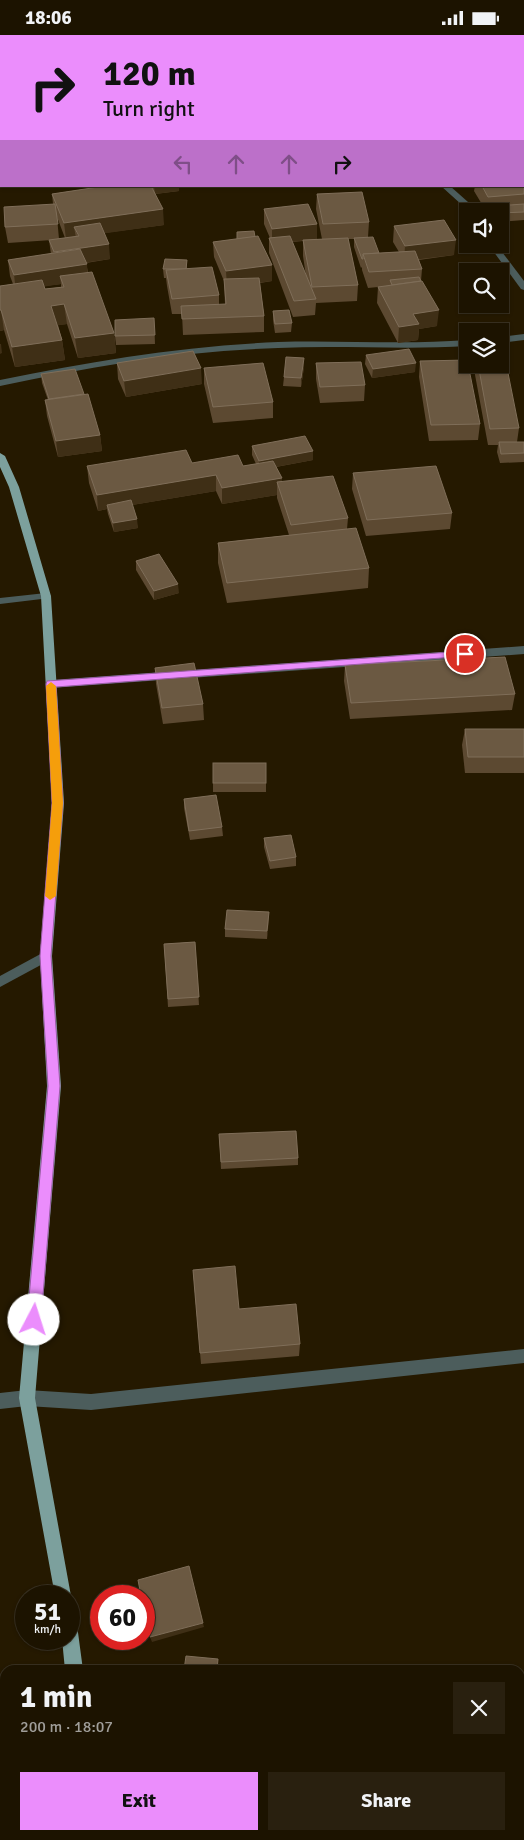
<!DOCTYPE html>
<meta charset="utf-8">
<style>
body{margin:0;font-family:Signika,sans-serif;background:#29200f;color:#f1f3f6;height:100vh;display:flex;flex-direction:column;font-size:19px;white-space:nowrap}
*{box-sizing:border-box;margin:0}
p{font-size:16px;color:#a09e99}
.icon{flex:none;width:28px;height:28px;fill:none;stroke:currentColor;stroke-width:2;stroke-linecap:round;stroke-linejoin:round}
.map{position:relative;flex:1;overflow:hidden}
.panel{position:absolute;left:0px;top:1630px;width:525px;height:175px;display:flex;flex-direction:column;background:#1c1300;border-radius:15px 15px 0 0;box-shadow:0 1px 4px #0004,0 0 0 1px #3a3222}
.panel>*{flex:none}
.hud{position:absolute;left:0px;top:0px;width:525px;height:152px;box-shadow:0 1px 4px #0004,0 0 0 1px #3a3222;background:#eb8dfc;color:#111;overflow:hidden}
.buttons{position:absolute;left:459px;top:168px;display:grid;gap:10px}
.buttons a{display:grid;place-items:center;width:50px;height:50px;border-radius:0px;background:#1c1300;box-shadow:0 1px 4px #0004,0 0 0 1px #3a3222;font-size:25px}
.speed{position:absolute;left:15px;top:1550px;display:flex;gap:10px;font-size:25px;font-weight:700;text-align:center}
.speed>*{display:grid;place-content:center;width:65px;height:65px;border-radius:50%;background:#1c1300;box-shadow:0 1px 4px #0004,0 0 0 1px #3a3222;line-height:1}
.speed small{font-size:12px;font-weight:400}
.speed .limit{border:8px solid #d22;background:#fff;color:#111}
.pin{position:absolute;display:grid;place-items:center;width:42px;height:42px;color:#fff;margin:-21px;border:2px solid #fff;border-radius:50%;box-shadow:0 1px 5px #0007}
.me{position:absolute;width:55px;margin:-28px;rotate:5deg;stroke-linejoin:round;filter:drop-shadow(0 0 4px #0008)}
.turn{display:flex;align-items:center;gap:18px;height:105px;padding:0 20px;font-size:22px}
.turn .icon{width:65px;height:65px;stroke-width:2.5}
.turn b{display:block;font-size:35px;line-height:42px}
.lanes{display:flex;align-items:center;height:48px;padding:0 20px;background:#0003;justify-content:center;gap:25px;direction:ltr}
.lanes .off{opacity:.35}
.round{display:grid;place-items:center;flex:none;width:52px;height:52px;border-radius:0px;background:#29200f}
.summary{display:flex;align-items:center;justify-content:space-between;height:85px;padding:0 20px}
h1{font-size:30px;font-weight:700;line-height:38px}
.button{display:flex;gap:10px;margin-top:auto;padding:10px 20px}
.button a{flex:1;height:58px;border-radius:0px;background:#eb8dfc;color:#111;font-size:20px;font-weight:700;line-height:58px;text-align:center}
.button a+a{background:#29200f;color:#f1f3f6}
.status{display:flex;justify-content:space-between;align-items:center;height:35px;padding:0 25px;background:#1c1300;direction:ltr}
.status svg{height:14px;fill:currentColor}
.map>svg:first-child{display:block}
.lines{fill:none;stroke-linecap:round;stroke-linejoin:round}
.street{fill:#4c5d5c;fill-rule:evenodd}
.primary{fill:#7ca09d;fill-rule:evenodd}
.wall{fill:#5c4931;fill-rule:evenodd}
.shaded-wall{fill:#3f2f16}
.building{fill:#6b5942;stroke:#7f6e59}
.route{fill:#eb8dfc;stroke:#995ca4}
.slow{fill:#f59e0b}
</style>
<div class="status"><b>18:06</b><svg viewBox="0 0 49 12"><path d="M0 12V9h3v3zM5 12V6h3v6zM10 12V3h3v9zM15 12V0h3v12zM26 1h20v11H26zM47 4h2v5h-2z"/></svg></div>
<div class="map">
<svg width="524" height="1805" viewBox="0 0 524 1805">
<rect width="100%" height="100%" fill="#251900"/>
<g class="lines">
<!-- street -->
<g class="street">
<path d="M441,151H450L468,167L473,176L466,178L462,170Z"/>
<path d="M488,209H496L524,246V255L521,254Z"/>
<path d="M524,299V305L500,308V302Z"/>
<path d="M468,305V311C404,315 341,310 278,313C184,316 91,331 0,351V345C91,326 184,311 278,307C341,305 404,310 468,305Z"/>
<path d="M46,558L51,561L50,563L0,569V563Z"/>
<path d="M524,611V619L51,653L46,649L51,645Z"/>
<path d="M46,916L50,917L52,921L50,925L0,952V941Z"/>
<path d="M524,1314V1328L91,1375L27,1371L0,1374V1358L27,1355L91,1359Z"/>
</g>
<!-- primary -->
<g class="primary">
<path d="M0,418L5,421L19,452L51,561L64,768L52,921L61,1051L35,1363L71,1561L69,1567V1561H55L19,1363L47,1051L40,921L52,768L41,561L9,452L0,432Z"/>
<path d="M69,1582L75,1584L77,1590L83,1635H65L62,1604H69Z"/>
<rect x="78" y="1800" width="18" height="5"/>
</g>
</g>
<!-- wall -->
<g class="wall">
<path d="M8,0H79L77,1H9Z"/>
<path d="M167,0H274V1H171Z"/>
<rect x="287" y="0" width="43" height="1"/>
<rect x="338" y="0" width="37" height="1"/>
<path d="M459,0H524V63V1H460Z"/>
<path d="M524,136V185L500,187V176H486L474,156L475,151H524Z"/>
<path d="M105,151H179V156L155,159L164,190L104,198L110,224L86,228L88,237L114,298L116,318L78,323L67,289L58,290L62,305L65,325L15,332L4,295L0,296V251L13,249L10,241L8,225L51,219L49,205H52L8,208L5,192L53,169L52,159ZM57,182L65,203L59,204ZM61,249V252L45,254L44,251Z"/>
<path d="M317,159L369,187L368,202L379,218L399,217L393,207L394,191L454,220L419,225L422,234L421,246L437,291L419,294L418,305L398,308L377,268L378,252L368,253L362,235V232L361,233L354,212V204H348L358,250L357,266L316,268L315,280L293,282L269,218V203H270L264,189V174L317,189V204H322L316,174ZM303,206V221L306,241L292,207Z"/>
<path d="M237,197L255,202L272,230V246L260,248L264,281V297L183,300L182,279H172L167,251L166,243H164L163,234L187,225V233L219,260V270L225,269L224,246L214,222L213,207L237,204Z"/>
<path d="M273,276L292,288L291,297L275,298L273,285Z"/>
<path d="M154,283L155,309L116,310L115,301Z"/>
<path d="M366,320L415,337L372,343L365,329Z"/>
<path d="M420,326L480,389L478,405L429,406L419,342Z"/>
<path d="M117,328L202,349L126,362L118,344Z"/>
<path d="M316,328L365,350L364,366L320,368L316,344Z"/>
<path d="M473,329H500L519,393L517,407H524V427L500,428L497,417L498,410H488Z"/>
<path d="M304,332L301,352L283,351L284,342Z"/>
<path d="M204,333L273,367V383L213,388L204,349Z"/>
<path d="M41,339L84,360L100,400L102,416L58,422L47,381L45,365H48L42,348Z"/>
<path d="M252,411L313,425L276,432L282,447L348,483L347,494L369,533L368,553L227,568L218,528V508L289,500L277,463V460L222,469L216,456L132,470L138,493L114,497L108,479L107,474L98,476L89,448L87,431L192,428L243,431L256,429L252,420Z"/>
<path d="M353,438L452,478L450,494L366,501L352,454Z"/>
<path d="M136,526L179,558L154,565L136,535Z"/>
<path d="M345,630L515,659L512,675L350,684L344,646Z"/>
<path d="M155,633L203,669L204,685L163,689L156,649Z"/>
<path d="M465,694H524V738H465L462,710Z"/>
<path d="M266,728V757H213V748Z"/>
<path d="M184,764L222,792L223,801L190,805L184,773Z"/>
<path d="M264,803L296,822V831L270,834L264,812Z"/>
<path d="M269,877L267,904L225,902V894Z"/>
<path d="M195,907L199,970L168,972L164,909Z"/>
<path d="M219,1099L298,1123V1130L221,1134Z"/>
<path d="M193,1235L239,1274L300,1309L299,1321L201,1329Z"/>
</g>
<!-- shaded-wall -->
<g class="shaded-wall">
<path d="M57,0H79L77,1H55Z"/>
<path d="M203,0H232H216V1H203Z"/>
<path d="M267,0H274V1H264Z"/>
<path d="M1,108V125H0V109Z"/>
<path d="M154,151H179V156L155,159Z"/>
<path d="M163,174L164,190L79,202L74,192L76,203L66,204L64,188Z"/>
<path d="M317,189V204L272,209V194Z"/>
<path d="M456,205L454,220L404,226L405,211Z"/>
<path d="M109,209L110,224L56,232L54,217Z"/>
<path d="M87,229L88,244L60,241L61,249L16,256L14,240Z"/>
<path d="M272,230V246L227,252L226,236Z"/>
<path d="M64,269L67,289L54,291L51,271Z"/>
<path d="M0,275H1L4,295L0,296Z"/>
<path d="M439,275L437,291L419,294L418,305L398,308L399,292L413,279Z"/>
<path d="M114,298L116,318L78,323L75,303Z"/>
<path d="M62,305L65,325L15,332L12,312Z"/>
<path d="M0,309H1L2,318L0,319Z"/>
<path d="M304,323V332L301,352V343Z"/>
<path d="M416,328L415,337L372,343L373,334Z"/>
<path d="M201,333L202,349L126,362L124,346Z"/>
<path d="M100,400L102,416L58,422L56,406Z"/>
<path d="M313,416V425L259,435V426Z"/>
<path d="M216,440V456L108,474L107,470V474L98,476L97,460Z"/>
<path d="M282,443L281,459L277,447V460L222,469V453Z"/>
<path d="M137,484L138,493L114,497L113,488Z"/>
<path d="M178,549L179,558L154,565V556Z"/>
<path d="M269,877V885L267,904V896Z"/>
<path d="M203,1588L204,1592L152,1607L150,1602Z"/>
</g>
<!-- building -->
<g class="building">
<path d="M30,0H57L55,1H35Z"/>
<path d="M216,0H267L264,1H219Z"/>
<path d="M524,0V16V1H483Z"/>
<path d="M1,76V108L0,109V77Z"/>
<path d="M524,136V159L488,162L482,151H524Z"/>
<path d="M105,151H151L163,174L64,188L52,159Z"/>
<path d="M362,157L369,187L323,189L317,159Z"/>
<path d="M55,169L58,189L5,192L4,172Z"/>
<path d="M308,169L317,189L272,194L264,174Z"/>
<path d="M524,169V177L500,178V176H498L496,171Z"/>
<path d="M444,185L456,205L405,211L394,191Z"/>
<path d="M100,188L109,209L54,217L49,205L79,201L74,192Z"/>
<path d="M254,196L255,202L237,204V197Z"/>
<path d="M258,201L272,230L226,236L213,207Z"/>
<path d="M290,201L316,264L294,266L269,203Z"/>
<path d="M373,202L379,218L363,219V224H362L354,203Z"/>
<path d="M348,203L358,250L312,252L303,205Z"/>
<path d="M80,214L87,229L14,240L8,225Z"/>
<path d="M415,216L422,234L369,237L363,219Z"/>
<path d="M165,224L187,225L186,234H163Z"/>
<path d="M212,232L219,260L172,264L166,235Z"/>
<path d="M92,237L114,298L75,303L64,269L51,271L62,305L12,312L1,275H0V251L42,245L45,254L64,252L60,241Z"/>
<path d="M419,242L421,246L392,250L390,245Z"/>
<path d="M259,243L264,281L182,284L181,271L226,269L224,244Z"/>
<path d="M422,246L439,275L413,279L419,289L399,292L378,252Z"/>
<path d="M289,275L292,288L275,289L273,276Z"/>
<path d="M154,283L155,300L115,301V285Z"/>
<path d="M500,308H502L519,393L490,394L478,329H500Z"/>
<path d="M409,314L416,328L373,334L366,320Z"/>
<path d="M193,316L201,333L124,346L117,328Z"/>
<path d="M286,322L304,323L301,343L284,342Z"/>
<path d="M468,325V329L480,389L431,390L420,326Z"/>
<path d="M361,327L365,350L320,352L316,328Z"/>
<path d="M263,328L273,367L213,372L204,333Z"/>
<path d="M75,334L84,359L49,364L41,339Z"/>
<path d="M88,359L100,400L56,406L45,365Z"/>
<path d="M305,401L313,416L259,426L252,411Z"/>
<path d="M499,407H524V418L501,419Z"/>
<path d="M186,415L192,428L238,420L243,431L273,426L282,443L222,453L216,440L97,460L87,431Z"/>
<path d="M436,431L452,478L367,485L353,438Z"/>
<path d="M333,441L348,483L291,490L277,447Z"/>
<path d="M131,465L137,484L113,488L107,470Z"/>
<path d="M356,493L369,533L227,548L218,508Z"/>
<path d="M159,519L178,549L154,556L136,526Z"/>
<path d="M505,622L515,659L351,668L345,630Z"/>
<path d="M194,628L203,669L162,673L155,633Z"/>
<path d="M465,694H524V722H468Z"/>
<rect x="213" y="728" width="53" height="20"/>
<path d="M216,760L222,792L189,796L184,764Z"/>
<path d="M291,800L296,822L270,826L264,803Z"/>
<path d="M227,875L269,877L267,896L225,894Z"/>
<path d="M195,907L199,962L168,964L164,909Z"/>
<path d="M296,1096L298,1123L221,1127L219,1099Z"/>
<path d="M235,1231L239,1274L296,1269L300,1309L200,1318L193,1235Z"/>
<path d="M189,1531L203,1588L150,1602L144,1572V1561H141L138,1545Z"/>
<path d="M186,1621L218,1624L217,1635H184Z"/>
</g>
<!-- route -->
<path class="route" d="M465,616L468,617V621L56,652L63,768L51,921L60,1051L41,1285L39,1289L34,1291L29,1289L27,1285L48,1051L40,921L52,768L46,649L47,646Z"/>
<!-- slow -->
<path class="slow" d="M51,647L56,651L63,768L56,861L50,865L45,861L52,768L46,651Z"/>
</svg>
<div class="buttons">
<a><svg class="icon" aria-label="sound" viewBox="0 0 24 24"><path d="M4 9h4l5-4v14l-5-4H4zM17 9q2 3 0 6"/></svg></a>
<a><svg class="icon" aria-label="search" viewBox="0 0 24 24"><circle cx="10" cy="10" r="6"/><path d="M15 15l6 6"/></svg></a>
<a><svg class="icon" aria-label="layers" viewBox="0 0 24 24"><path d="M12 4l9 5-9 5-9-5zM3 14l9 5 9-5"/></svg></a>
</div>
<div class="speed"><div>51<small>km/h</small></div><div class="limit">60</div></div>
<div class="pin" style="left:465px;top:619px;background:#d93025"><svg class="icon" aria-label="arrive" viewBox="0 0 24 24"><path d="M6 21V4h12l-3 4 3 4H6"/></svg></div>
<svg class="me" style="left:34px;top:1285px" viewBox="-20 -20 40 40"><circle r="19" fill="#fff"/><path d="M0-13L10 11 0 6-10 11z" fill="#eb8dfc"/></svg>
<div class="hud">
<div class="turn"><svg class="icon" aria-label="right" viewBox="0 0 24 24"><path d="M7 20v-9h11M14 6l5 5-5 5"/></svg><div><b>120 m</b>Turn right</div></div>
<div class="lanes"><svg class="icon off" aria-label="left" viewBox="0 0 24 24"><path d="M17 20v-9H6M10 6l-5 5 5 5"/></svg><svg class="icon off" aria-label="ahead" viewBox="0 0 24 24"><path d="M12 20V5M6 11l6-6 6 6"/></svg><svg class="icon off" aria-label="ahead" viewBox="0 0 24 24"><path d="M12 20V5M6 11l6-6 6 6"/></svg><svg class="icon" aria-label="right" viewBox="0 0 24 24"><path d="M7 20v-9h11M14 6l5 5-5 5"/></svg></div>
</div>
<section class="panel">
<div class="summary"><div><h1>1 min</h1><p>200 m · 18:07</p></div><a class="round"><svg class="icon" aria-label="close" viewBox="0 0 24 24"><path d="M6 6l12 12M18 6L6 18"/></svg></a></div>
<div class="button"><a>Exit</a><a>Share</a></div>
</section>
</div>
